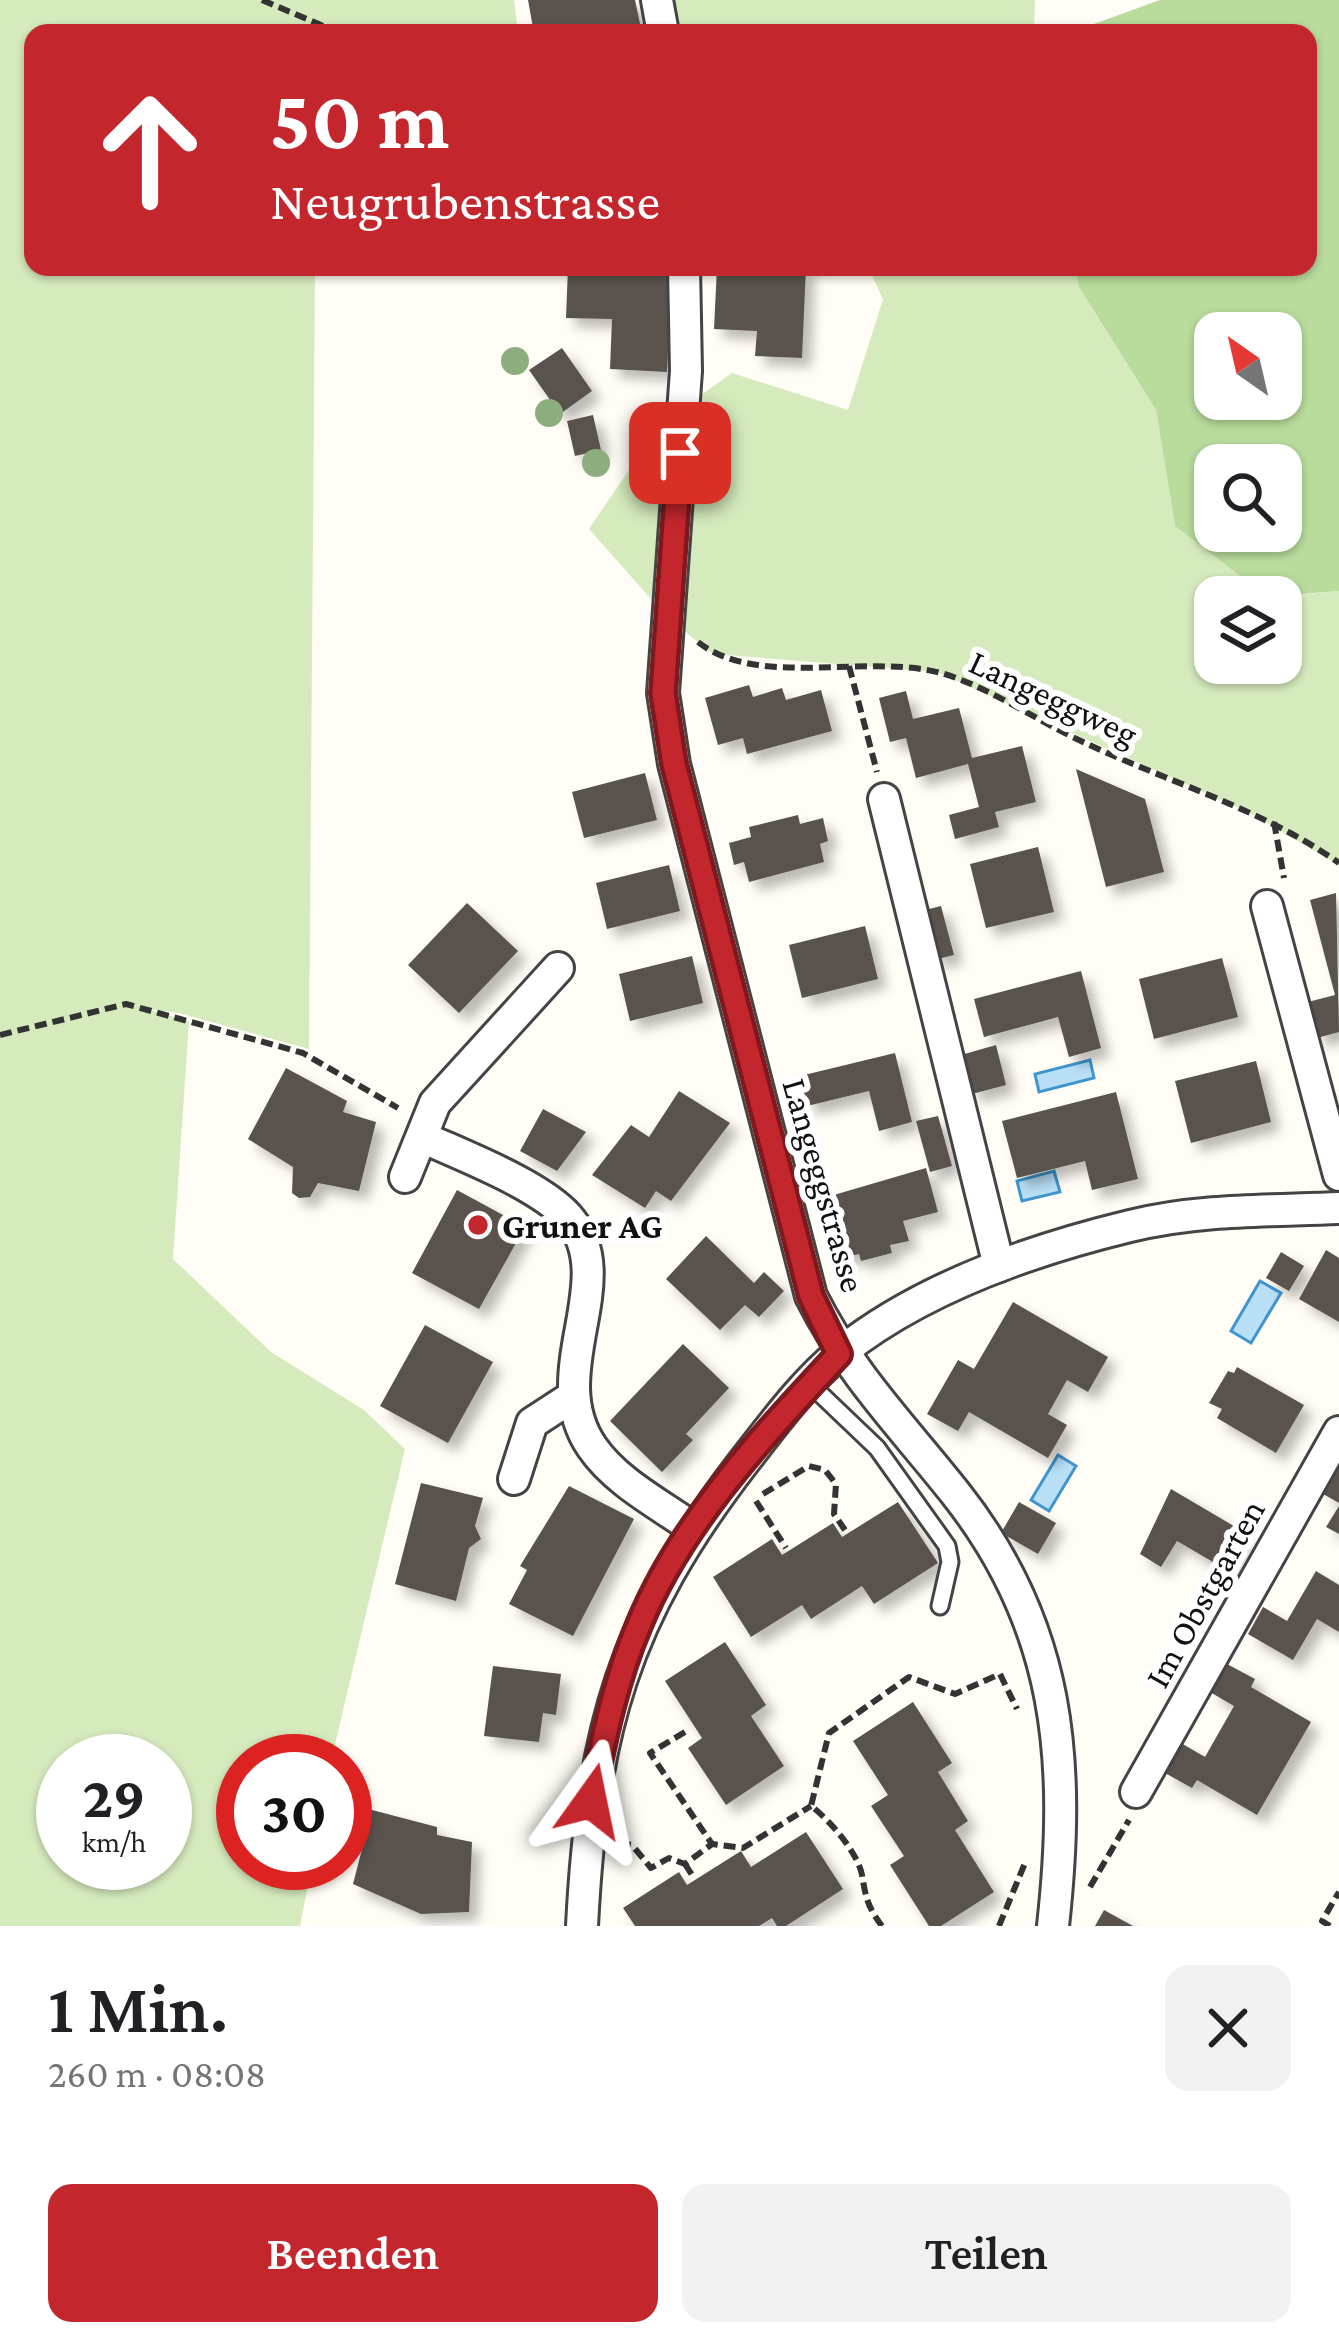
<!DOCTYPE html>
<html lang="de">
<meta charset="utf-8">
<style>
body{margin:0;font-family:"Crimson Pro",serif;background:#f2f2f2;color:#202124;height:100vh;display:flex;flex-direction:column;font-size:45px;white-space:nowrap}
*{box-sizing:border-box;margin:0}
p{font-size:39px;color:#757577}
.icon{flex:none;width:66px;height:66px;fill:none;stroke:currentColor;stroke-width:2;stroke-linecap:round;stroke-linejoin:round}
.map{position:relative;height:1926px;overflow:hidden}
.details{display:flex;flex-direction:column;background:#fff;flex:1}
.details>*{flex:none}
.top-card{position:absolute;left:24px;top:24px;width:1293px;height:252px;border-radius:24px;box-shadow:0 3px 9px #0004;background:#c4262e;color:#fff;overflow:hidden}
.needle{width:78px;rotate:326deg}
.controls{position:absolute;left:1194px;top:312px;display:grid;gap:24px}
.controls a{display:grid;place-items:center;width:108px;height:108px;border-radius:24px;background:#fff;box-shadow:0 3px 9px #0004;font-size:60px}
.speed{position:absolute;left:36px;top:1734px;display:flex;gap:24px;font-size:60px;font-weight:700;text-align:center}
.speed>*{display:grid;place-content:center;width:156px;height:156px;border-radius:50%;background:#fff;box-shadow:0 3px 9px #0004;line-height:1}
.speed small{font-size:30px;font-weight:400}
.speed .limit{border:18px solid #d22;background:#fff;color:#111}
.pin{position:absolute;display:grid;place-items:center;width:102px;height:102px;color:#fff;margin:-51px;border-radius:24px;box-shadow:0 6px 18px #0006}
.me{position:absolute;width:132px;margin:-66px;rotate:12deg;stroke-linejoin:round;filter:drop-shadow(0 0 9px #0008)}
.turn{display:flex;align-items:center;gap:42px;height:252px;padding:0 48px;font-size:54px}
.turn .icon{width:156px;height:156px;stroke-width:2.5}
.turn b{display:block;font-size:84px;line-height:102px}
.round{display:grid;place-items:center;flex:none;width:126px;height:126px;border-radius:24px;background:#f2f2f2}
.summary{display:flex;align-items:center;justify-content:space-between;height:204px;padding:0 48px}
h1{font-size:72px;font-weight:600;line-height:90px}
.cta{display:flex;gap:24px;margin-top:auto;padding:24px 48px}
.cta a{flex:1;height:138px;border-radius:24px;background:#c4262e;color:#fff;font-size:48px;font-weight:600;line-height:138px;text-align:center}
.cta a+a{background:#f2f2f2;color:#202124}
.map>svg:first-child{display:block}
.green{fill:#d5ebbd;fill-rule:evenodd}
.forest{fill:#b9dc9c;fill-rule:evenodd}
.water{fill:#b9e0f7;stroke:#3f96cf;stroke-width:3}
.building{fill:#5a524d;filter:url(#shadow)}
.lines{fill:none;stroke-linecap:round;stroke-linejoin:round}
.lane-casing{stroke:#444;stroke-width:21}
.street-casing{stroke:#444;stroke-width:36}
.path{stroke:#333;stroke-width:6;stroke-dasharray:12 6;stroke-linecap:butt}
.lane{stroke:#fff;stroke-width:15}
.street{stroke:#fff;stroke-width:30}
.tree{fill:#8dad7f}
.route-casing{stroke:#7f191e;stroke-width:30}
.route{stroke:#c4262e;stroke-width:21}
.poi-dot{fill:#c4262e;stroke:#fff;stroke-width:4.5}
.labels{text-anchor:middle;stroke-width:12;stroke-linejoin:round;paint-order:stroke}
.street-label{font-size:36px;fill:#111;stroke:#fff}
.poi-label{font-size:36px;font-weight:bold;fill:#111;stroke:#fff;text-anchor:start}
</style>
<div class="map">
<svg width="1339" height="1926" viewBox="0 0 1339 1926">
<defs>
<filter id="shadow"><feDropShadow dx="9" dy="9" stdDeviation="6" flood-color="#0004"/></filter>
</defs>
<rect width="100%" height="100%" fill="#fffdf5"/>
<!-- green -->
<g class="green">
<path d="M0,0H514L518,33H33V267H315L309,1049L179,1013L142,1008L189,1021L173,1259L271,1352L364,1410L405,1449L331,1761H243V1863H312L300,1926H0ZM165,1761V1863H63V1761Z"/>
<path d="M657,0H1035L1034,33H663Z"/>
<path d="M868,267H1075L1079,287L1156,410L1175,526L1267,597H1215V663H1281L1279,597L1339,591V865L1250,813L937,672L713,654L667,617L589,529L660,424L732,373L848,410L883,299Z"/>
</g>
<!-- forest -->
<path class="forest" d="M1160,0H1339V591L1267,597L1175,526L1156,410L1079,287L1075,267H1308V33H1069ZM1215,333H1281V399H1215ZM1215,465H1281V531H1215Z"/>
<!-- water -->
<g class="water">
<path d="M1090,1060L1094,1078L1039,1092L1035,1074Z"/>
<path d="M1054,1171L1060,1192L1022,1201L1017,1181Z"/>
<path d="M1260,1281L1281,1293L1251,1343L1231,1331Z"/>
<path d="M1058,1455L1076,1466L1049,1511L1031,1500Z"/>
</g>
<!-- building -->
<g class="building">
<path d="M528,0H635L642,33H534Z"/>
<path d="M568,267H672L667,372L610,369L612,319L566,318Z"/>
<path d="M717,267H806L802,358L755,356L757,331L714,329Z"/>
<path d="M562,348L592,391L560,414L529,370Z"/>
<path d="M593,415L601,450L575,456L567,421Z"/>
<path d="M749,685L753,697L782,688L786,700L821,690L832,731L747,754L743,738L718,745L705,698Z"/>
<path d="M906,691L913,719L959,708L972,758L1022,746L1036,802L995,812L999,827L955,839L949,815L979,807L968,764L916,778L906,738L890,742L879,698Z"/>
<path d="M1076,769L1145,799L1164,872L1106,887Z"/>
<path d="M645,773L657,820L584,838L572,792Z"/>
<path d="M798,815L800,824L823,818L828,841L820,844L824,862L749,882L744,862L734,865L729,843L751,837L749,827Z"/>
<path d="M1038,847L1054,912L986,928L970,864Z"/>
<path d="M669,865L680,911L607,929L596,883Z"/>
<path d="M1336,893L1339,1032L1317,1038L1308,1002L1335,995L1310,900Z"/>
<path d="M467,903L518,951L459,1013L408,965Z"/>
<path d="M941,906L954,955L934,960L921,911Z"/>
<path d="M865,926L878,979L802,998L789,945Z"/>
<path d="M692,956L703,1003L630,1021L619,974Z"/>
<path d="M1222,958L1238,1017L1154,1039L1139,979Z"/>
<path d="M1081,971L1101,1048L1069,1057L1058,1017L984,1037L974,999Z"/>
<path d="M996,1045L1006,1085L972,1094L961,1055Z"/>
<path d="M895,1053L912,1122L879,1131L869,1091L807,1106L800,1076Z"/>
<path d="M1256,1061L1271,1122L1191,1143L1175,1081Z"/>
<path d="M286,1068L347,1101L343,1112L376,1122L359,1191L318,1183L310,1197L299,1198L292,1193L293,1167L248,1139Z"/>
<path d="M679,1091L730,1123L671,1201L656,1191L645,1208L592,1175L631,1125L649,1137Z"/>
<path d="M1116,1092L1138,1179L1092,1190L1085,1161L1017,1178L1002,1121Z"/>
<path d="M543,1109L586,1132L557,1171L520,1151Z"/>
<path d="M938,1116L952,1166L930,1172L916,1121Z"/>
<path d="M926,1168L938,1212L903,1221L909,1241L890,1245L892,1253L861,1261L859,1254L843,1258L827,1197Z"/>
<path d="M457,1190L525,1227L479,1309L412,1273Z"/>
<path d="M706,1236L754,1283L764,1272L784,1291L759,1317L745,1305L720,1330L666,1279Z"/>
<path d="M1326,1250L1339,1258V1322L1299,1299Z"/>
<path d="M1281,1252L1304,1266L1289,1291L1266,1278Z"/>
<path d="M1013,1302L1108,1357L1088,1392L1067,1380L1048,1414L1067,1425L1048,1458L969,1412L958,1431L927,1414L958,1360L974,1369Z"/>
<path d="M425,1325L493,1362L448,1443L380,1406Z"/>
<path d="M683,1344L729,1388L686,1434L693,1440L662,1472L610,1421Z"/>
<path d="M1237,1367L1304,1405L1276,1453L1217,1418L1222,1409L1209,1403L1228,1371L1234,1373Z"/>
<path d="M1339,1465V1503L1323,1494Z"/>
<path d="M421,1483L483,1498L475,1526L481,1539L469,1548L456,1601L395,1584Z"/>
<path d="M569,1486L634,1519L573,1636L509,1604L527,1570L520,1566Z"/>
<path d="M1171,1489L1244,1532L1225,1569L1177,1541L1161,1567L1140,1554Z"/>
<path d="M898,1502L938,1563L874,1604L862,1586L811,1619L802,1605L751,1637L713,1577L772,1539L782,1555L833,1523L842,1537Z"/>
<path d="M1019,1502L1056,1523L1038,1554L1001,1533Z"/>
<path d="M1339,1506V1534L1326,1527Z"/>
<path d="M1316,1571L1339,1585V1632L1317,1619L1293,1660L1248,1634L1263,1607L1287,1621Z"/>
<path d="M725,1642L766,1705L751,1716L784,1766L726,1805L688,1748L702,1738L665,1681Z"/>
<path d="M1227,1664L1255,1679L1251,1687L1311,1722L1257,1815L1197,1780L1192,1788L1165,1773L1181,1743L1205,1757L1234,1706L1210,1692Z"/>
<path d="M493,1666L561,1674L556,1715L543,1713L539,1742L484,1736Z"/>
<path d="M913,1702L952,1763L938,1772L968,1821L955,1830L994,1892L941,1926H929L890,1865L904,1856L871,1806L888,1795L853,1741Z"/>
<path d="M372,1810L437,1827V1835L472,1842L469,1912L421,1914L353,1884Z"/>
<path d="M806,1832L843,1889L786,1926H777L772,1918L759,1926H635L623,1908L679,1872L687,1885L741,1851L751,1867Z"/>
<path d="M1104,1910L1133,1926H1095Z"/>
</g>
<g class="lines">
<!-- lane casing -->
<g class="lane-casing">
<path id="lane" d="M811,1385L877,1448L947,1546L950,1562L940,1606"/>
</g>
<!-- street casing -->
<g class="street-casing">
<g id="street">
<path d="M657,0L663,33"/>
<path d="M684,267L686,371L663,693L674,764L811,1296C850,1374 903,1427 956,1494C1061,1627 1071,1762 1053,1926"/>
<path d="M884,799L999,1266"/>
<path d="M1267,906L1339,1175"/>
<path d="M422,1137C463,1156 538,1184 568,1217C623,1280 540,1372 592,1447C616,1482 659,1504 693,1528"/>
<path d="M405,1177L435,1103L558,968"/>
<path d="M514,1479L532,1423L572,1397"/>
<path d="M1136,1792L1339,1432"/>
<path d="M582,1926C592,1731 623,1619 743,1463C772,1426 803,1383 840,1353C921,1288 1031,1250 1130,1226C1199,1209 1269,1211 1339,1208"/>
</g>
</g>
<!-- path -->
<g class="path">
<path d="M262,0L340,33"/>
<path d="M698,642C757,689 868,653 941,673C989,687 1036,720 1081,741C1167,782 1261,808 1339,863"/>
<path d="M849,666L877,772"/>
<path d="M1274,822L1284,878"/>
<path d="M0,1035L126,1004L303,1053L398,1108"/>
<path d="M763,1494L809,1466L825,1470L836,1484L834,1514L845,1530"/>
<path d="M756,1501L786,1548"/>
<path d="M685,1732L650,1753L712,1844"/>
<path d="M619,1843L632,1845L651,1868L669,1858L685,1864L712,1844L743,1848L811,1806"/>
<path d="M685,1864L694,1878"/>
<path d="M1090,1887L1129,1820"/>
<path d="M882,1926C867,1906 866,1898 862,1875C858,1853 829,1819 811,1806L829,1733L909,1677L955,1694L1000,1674L1017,1709"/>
<path d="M999,1926L1025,1863"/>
<path d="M1330,1926L1322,1921L1339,1892"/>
</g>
<!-- lane -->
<use href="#lane" class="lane"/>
<!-- street -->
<use href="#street" class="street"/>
</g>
<!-- trees -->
<g class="tree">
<circle cx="515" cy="361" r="14"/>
<circle cx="549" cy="413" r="14"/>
<circle cx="596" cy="463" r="14"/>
</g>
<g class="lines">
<!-- route casing -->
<g class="route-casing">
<path id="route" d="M591,1801C603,1742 615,1681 639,1625C681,1522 765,1434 839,1354L811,1296L674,764L663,693L680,453"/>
</g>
<!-- route -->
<use href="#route" class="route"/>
</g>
<!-- markers -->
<circle class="poi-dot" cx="478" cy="1225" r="12"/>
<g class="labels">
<!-- street labels -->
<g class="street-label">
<text transform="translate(1054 697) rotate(25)" y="13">Langeggweg</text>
<text transform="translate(825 1185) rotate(74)" y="13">Langeggstrasse</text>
<text transform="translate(1204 1593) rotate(-61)" y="13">Im Obstgarten</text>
</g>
<!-- poi labels -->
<g class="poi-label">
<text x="502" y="1238">Gruner AG</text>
</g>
</g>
</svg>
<div class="controls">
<a><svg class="needle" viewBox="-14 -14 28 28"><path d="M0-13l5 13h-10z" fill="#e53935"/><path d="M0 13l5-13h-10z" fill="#757577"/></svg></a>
<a><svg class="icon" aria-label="search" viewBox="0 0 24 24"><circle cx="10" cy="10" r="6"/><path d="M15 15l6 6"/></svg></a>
<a><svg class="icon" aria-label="layers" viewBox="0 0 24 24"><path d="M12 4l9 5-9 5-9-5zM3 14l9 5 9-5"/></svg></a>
</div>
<div class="speed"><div>29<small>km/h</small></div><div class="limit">30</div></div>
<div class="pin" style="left:680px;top:453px;background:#d93025"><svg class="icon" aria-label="arrive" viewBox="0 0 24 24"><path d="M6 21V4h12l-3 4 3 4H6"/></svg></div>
<svg class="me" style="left:591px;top:1801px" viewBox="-20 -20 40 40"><path d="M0-17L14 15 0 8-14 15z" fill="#c4262e" stroke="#fff" stroke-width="4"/></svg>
<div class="top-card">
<div class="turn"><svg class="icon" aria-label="ahead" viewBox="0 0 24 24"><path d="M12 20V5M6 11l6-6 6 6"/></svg><div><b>50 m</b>Neugrubenstrasse</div></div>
</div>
</div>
<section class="details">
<div class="summary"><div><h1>1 Min.</h1><p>260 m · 08:08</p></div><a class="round"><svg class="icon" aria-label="close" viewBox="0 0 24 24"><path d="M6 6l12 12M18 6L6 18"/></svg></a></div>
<div class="cta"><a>Beenden</a><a>Teilen</a></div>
</section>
